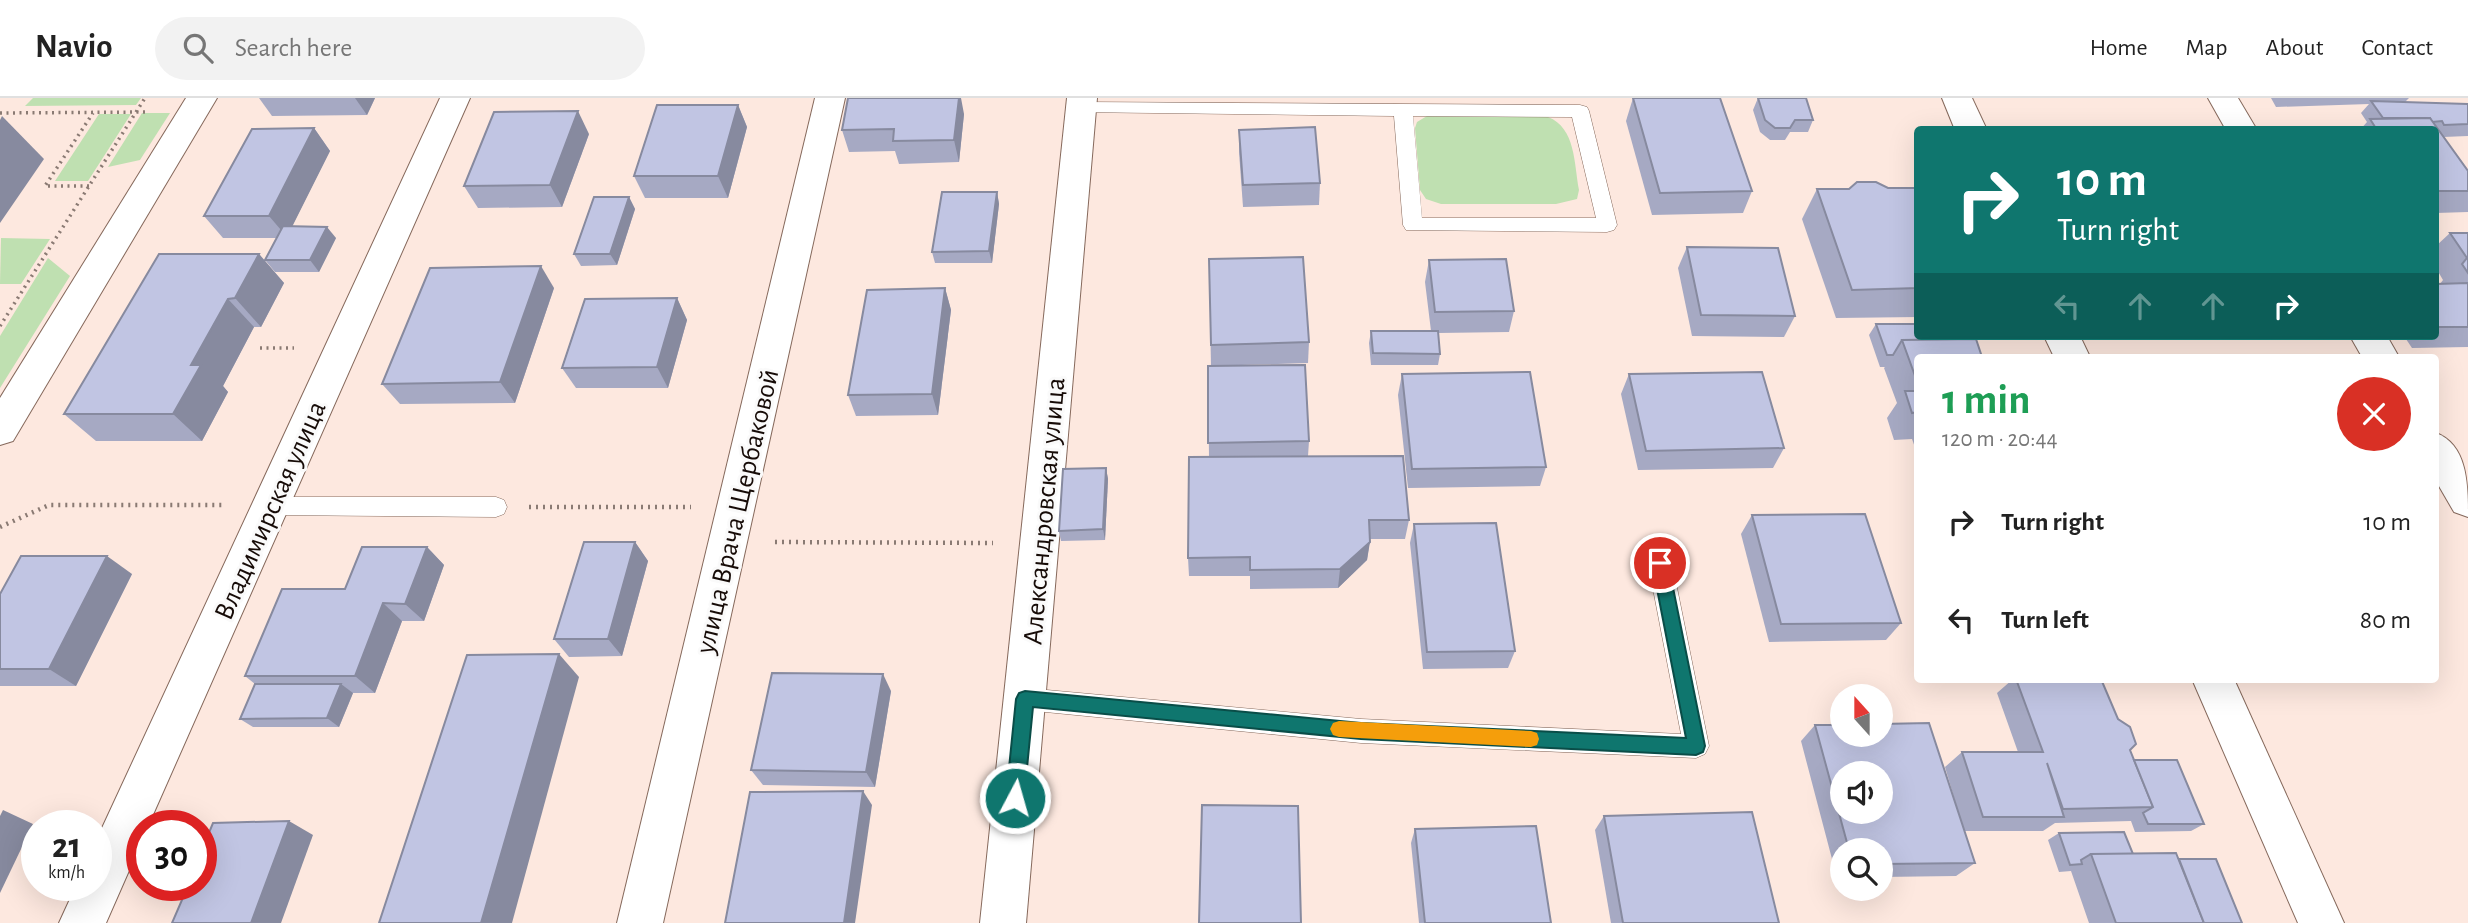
<!DOCTYPE html>
<meta charset="utf-8">
<style>
body{margin:0;font-family:"Alegreya Sans",sans-serif;background:#f2f2f2;color:#222;height:100vh;display:flex;flex-direction:column;font-size:26px;white-space:nowrap}
*{box-sizing:border-box;margin:0}
p{font-size:23px;color:#767676}
.icon{flex:none;width:38px;height:38px;fill:none;stroke:currentColor;stroke-width:2;stroke-linecap:round;stroke-linejoin:round}
.map{position:relative;flex:1;overflow:hidden}
.panel{position:absolute;left:1914px;top:256px;width:525px;height:329px;display:flex;flex-direction:column;background:#fff;border-radius:7px;box-shadow:0 7px 28px #0002}
.panel>*{flex:none}
.banner{position:absolute;left:1914px;top:28px;width:525px;height:214px;border-radius:7px;box-shadow:0 7px 28px #0002;background:#0f766e;color:#fff;overflow:hidden}
.needle{width:46px;rotate:339deg}
.controls{position:absolute;left:1830px;top:586px;display:grid;gap:14px}
.controls a{display:grid;place-items:center;width:63px;height:63px;border-radius:50%;background:#fff;box-shadow:0 7px 28px #0002;font-size:35px}
.speed{position:absolute;left:21px;top:712px;display:flex;gap:14px;font-size:35px;font-weight:700;text-align:center}
.speed>*{display:grid;place-content:center;width:91px;height:91px;border-radius:50%;background:#fff;box-shadow:0 7px 28px #0002;line-height:1}
.speed small{font-size:18px;font-weight:400}
.speed .limit{border:10px solid #d22;background:#fff;color:#111}
.pin{position:absolute;display:grid;place-items:center;width:60px;height:60px;color:#fff;margin:-30px;border:4px solid #fff;border-radius:50%;box-shadow:0 2px 7px #0007}
.me{position:absolute;width:77px;margin:-38px;rotate:6deg;stroke-linejoin:round;filter:drop-shadow(0 0 5px #0008)}
.turn{display:flex;align-items:center;gap:24px;height:147px;padding:0 28px;font-size:32px}
.turn .icon{width:91px;height:91px;stroke-width:2.5}
.turn b{display:block;font-size:49px;line-height:60px}
.lanes{display:flex;align-items:center;height:66px;padding:0 28px;background:#0003;justify-content:center;gap:35px;direction:ltr}
.lanes .off{opacity:.35}
.round{display:grid;place-items:center;flex:none;width:74px;height:74px;border-radius:37px;background:#f2f2f2}
.overview{display:flex;align-items:center;justify-content:space-between;height:119px;padding:0 28px}
h1{font-size:42px;font-weight:700;line-height:52px;color:#1e9e55}
ul{padding:0;list-style:none}
li{display:flex;align-items:center;gap:21px;height:98px;padding:0 28px}
li div{flex:1}
li b{display:block;font-size:26px}
li em{font-style:normal}
header{display:flex;align-items:center;gap:42px;box-sizing:border-box;height:98px;padding:0 35px;background:#fff;border-bottom:2px solid #e0e0e0}
header strong{font-size:33px}
nav{display:flex;gap:38px;margin-inline-start:auto;font-size:24px}
.search{width:490px;height:63px;background:#f2f2f2;display:flex;align-items:center;gap:18px;box-sizing:border-box;padding:0 24px;border-radius:38px;color:#767676;font-size:26px}
.map>svg:first-child{display:block}
.green{fill:#bfe0b1}
.lines{fill:none;stroke-linecap:round;stroke-linejoin:round}
.service-casing{stroke:#85685b;stroke-width:1}
.minor-casing{stroke:#85685b;stroke-width:2}
.path-far1{stroke:#8a7a73;stroke-width:3.5;stroke-dasharray:2 4.5;stroke-linecap:butt}
.path{stroke:#8a7a73;stroke-width:4.5;stroke-dasharray:2 5;stroke-linecap:butt}
.service{fill:#fff;fill-rule:evenodd}
.minor{fill:#fff;fill-rule:evenodd}
.wall{fill:#a6a9c3}
.shaded-wall{fill:#878a9f}
.building{fill:#c1c5e3;stroke:#878a9f;stroke-width:2;fill-rule:evenodd}
.route{fill:#0f766e;stroke:#0a4d48;stroke-width:2}
.slow{fill:#f59e0b}
.labels{text-anchor:middle;stroke-width:6;stroke-linejoin:round;paint-order:stroke}
.street-label{font-size:28px;fill:#160b07;stroke:#fafafa}
</style>
<header>
<strong>Navio</strong>
<div class="search"><svg class="icon" aria-label="search" viewBox="0 0 24 24"><circle cx="10" cy="10" r="6"/><path d="M15 15l6 6"/></svg>Search here</div>
<nav><a>Home</a><a>Map</a><a>About</a><a>Contact</a></nav>
</header>
<div class="map">
<svg width="2468" height="825" viewBox="0 0 2468 825">
<rect width="100%" height="100%" fill="#fde8df"/>
<!-- green -->
<g class="green">
<path d="M33,0H141L136,7L25,8Z"/>
<path d="M142,15H170L140,62L108,69Z"/>
<path d="M99,16H131L88,83H55Z"/>
<path d="M1427,18L1548,19C1576,30 1574,66 1579,92L1577,101L1556,106H1441L1426,101L1420,92L1415,30L1417,24Z"/>
<path d="M1,140L50,141L21,186H0Z"/>
<path d="M48,160L70,178L0,290V238Z"/>
</g>
<g class="lines">
<!-- service casing -->
<g class="service-casing">
<g id="service">
<path d="M1081,4L1580,7L1587,9L1589,13L1617,127L1614,132L1607,134L1406,132L1403,127L1394,18L1075,14L1072,10L1075,6ZM1413,18L1572,19L1596,120H1422Z"/>
<path d="M271,399H496L504,402L507,409L504,416L496,419L271,417L263,415L260,408L263,401Z"/>
<path d="M1660,455L1668,458L1672,465L1709,648L1705,656L1696,660L1361,645L1025,612L1016,609L1013,601L1016,593L1025,590L1361,621L1681,636L1648,465L1652,458Z"/>
</g>
</g>
<!-- minor casing -->
<g class="minor-casing">
<g id="minor">
<path d="M186,0H217L13,343L0,347V300Z"/>
<path d="M440,0H470L148,728H142V743L106,825H59L76,788H96V743Z"/>
<path d="M815,0H845L663,825H617Z"/>
<path d="M1067,0H1097L1026,825H980Z"/>
<path d="M1942,0H1972L1987,32H1955Z"/>
<path d="M2208,0H2238L2257,32H2226Z"/>
<path d="M2044,238H2080L2090,259H2054Z"/>
<path d="M2350,238H2387L2399,259H2362Z"/>
<path d="M2436,335C2468,347 2468,388 2468,419L2454,414L2436,383Z"/>
<path d="M2192,581H2234L2344,825H2298Z"/>
</g>
</g>
<!-- path-far1 -->
<g class="path-far1">
<path d="M0,15L147,14"/>
<path d="M89,88H45L93,15"/>
<path d="M0,228L145,0"/>
<path d="M260,250H294"/>
</g>
<!-- path -->
<g class="path">
<path d="M529,409H691"/>
<path d="M0,429L49,407H222"/>
<path d="M775,444L993,445"/>
</g>
<!-- service -->
<use href="#service" class="service"/>
<!-- minor -->
<use href="#minor" class="minor"/>
</g>
<!-- wall -->
<g class="wall">
<path d="M259,0H375L367,17L272,18Z"/>
<path d="M1633,0L1752,93L1743,115L1652,117L1626,23Z"/>
<path d="M1758,0L1813,22L1808,34H1790L1785,42H1770L1760,34L1753,12Z"/>
<path d="M2271,0H2409L2405,4L2468,6V38L2443,39L2468,72V114L2436,115V32H2360L2367,24L2361,15L2369,6L2276,9Z"/>
<path d="M738,7L747,29L728,100H645L634,78Z"/>
<path d="M964,16L959,64L899,66L895,53L849,54L842,32Z"/>
<path d="M314,30L330,53L292,128L336,140L319,174H275L265,162L277,140H223L204,118Z"/>
<path d="M1239,32L1320,85L1319,107L1243,109L1239,54Z"/>
<path d="M589,36L562,109L478,110L464,88Z"/>
<path d="M1888,90H1918V219L1836,220L1802,121L1817,91Z"/>
<path d="M997,94L999,106L992,165H935L932,154Z"/>
<path d="M629,99L635,111L617,167L581,168L574,156Z"/>
<path d="M2450,135H2468V249L2412,250L2404,238H2436V186H2440L2443,182L2436,170V148Z"/>
<path d="M1687,149L1795,218L1784,239L1692,238L1678,170Z"/>
<path d="M259,156L284,185L261,229H254L223,288L228,294L202,343H96L64,316Z"/>
<path d="M1209,161L1309,244L1308,265L1211,268Z"/>
<path d="M1429,162L1514,213L1509,234L1438,235L1440,256L1438,267H1371L1369,245L1371,233H1431L1425,184Z"/>
<path d="M554,190L515,305L400,306L382,286Z"/>
<path d="M945,190L951,212L938,317L856,318L848,297Z"/>
<path d="M677,200L687,222L668,290H576L562,270Z"/>
<path d="M1876,226H1918V358L1912,341L1894,342L1887,320L1897,305L1884,270L1885,269H1880L1869,237Z"/>
<path d="M1208,268L1309,343L1308,358L1409,422L1405,441H1370L1367,462L1338,490L1250,491V478H1189L1188,460L1209,359Z"/>
<path d="M1402,276L1546,369L1540,388L1408,390L1398,297Z"/>
<path d="M1629,276L1784,350L1773,370L1638,372L1621,296Z"/>
<path d="M1106,370L1108,381L1105,442L1061,443L1059,433Z"/>
<path d="M1752,417L1901,525L1886,542L1769,544L1741,436Z"/>
<path d="M1414,426L1515,553L1508,570L1423,571L1410,445Z"/>
<path d="M635,444L648,463L622,558L569,559L554,541Z"/>
<path d="M427,449L444,467L424,523H402L375,595H353L339,629H253L240,621L255,586L245,578L345,491Z"/>
<path d="M132,476L76,588H0V496Z"/>
<path d="M2013,581H2101L2134,662L2204,726L2191,733L2135,734L2131,723L2055,725L2043,733H1964L1975,765L1956,778L1881,779V752H1843V780H1837L1801,643L1815,627L1961,723L1945,669L1962,654H2018L1997,595Z"/>
<path d="M891,593L875,689L763,687L751,672Z"/>
<path d="M1604,718L1779,825H1611L1595,732Z"/>
<path d="M1415,731L1551,825H1419L1411,745Z"/>
<path d="M2059,735L2133,756L2179,761L2242,825H2089L2071,773L2059,774L2048,742Z"/>
</g>
<!-- shaded-wall -->
<g class="shaded-wall">
<path d="M355,0H375L367,17Z"/>
<path d="M959,0H961L964,16L959,64L954,42Z"/>
<path d="M738,7L747,29L728,100L718,78Z"/>
<path d="M578,13L589,36L562,109L550,87Z"/>
<path d="M2,18L44,61L0,125V22Z"/>
<path d="M314,30L330,53L287,139L269,118Z"/>
<path d="M997,94L999,106L992,165L989,153Z"/>
<path d="M629,99L635,111L617,167L610,156Z"/>
<path d="M327,129L336,140L319,174L310,162Z"/>
<path d="M259,156L284,185L261,229L235,200Z"/>
<path d="M541,168L554,190L515,305L500,284Z"/>
<path d="M945,190L951,212L938,317L932,296Z"/>
<path d="M677,200L687,222L668,290L657,269Z"/>
<path d="M228,201L254,229L223,288L228,294L202,343L173,316L191,267Z"/>
<path d="M1106,370L1108,381L1105,442L1103,431Z"/>
<path d="M635,444L648,463L622,558L608,541Z"/>
<path d="M1370,444L1367,462L1338,490L1340,471Z"/>
<path d="M427,449L444,467L424,523L405,506Z"/>
<path d="M107,458L132,476L76,588L49,571Z"/>
<path d="M383,505L402,523L375,595L355,578Z"/>
<path d="M559,556L579,579L512,825H481Z"/>
<path d="M883,576L891,593L875,689L866,674Z"/>
<path d="M341,586L353,595L339,629L327,620Z"/>
<path d="M863,693L872,707L855,825H844Z"/>
<path d="M3,712L33,726L0,795V718Z"/>
<path d="M289,723L313,737L281,825H251Z"/>
</g>
<!-- building -->
<g class="building">
<path d="M848,0H959L954,42L893,43L894,31L842,32Z"/>
<path d="M1633,0H1720L1752,93L1660,95Z"/>
<path d="M1758,0H1806L1813,22H1795L1790,30H1775L1765,22Z"/>
<path d="M2371,3L2468,6V26L2444,27L2442,23L2432,24L2430,20H2383Z"/>
<path d="M657,7H738L718,78H634Z"/>
<path d="M578,13L550,87L464,88L494,14Z"/>
<path d="M2430,20L2468,73V93H2436V32H2377L2370,21Z"/>
<path d="M1315,29L1320,85L1243,87L1239,32Z"/>
<path d="M314,30L269,118H204L252,31Z"/>
<path d="M1857,84H1876L1888,90H1918V190L1852,192L1817,91H1849Z"/>
<path d="M942,94H997L989,153L932,154Z"/>
<path d="M594,99H629L610,156H574Z"/>
<path d="M283,128L327,129L310,162H265Z"/>
<path d="M2450,135H2468V175L2462,166L2467,160Z"/>
<path d="M1687,149L1778,150L1795,218L1701,217Z"/>
<path d="M159,156H259L235,200L228,201L191,267H201L173,316H64Z"/>
<path d="M1303,159L1309,244L1211,247L1209,161Z"/>
<path d="M1506,161L1514,213L1435,214L1429,162Z"/>
<path d="M541,168L500,284L382,286L430,170Z"/>
<path d="M2468,185V229H2436V186Z"/>
<path d="M945,190L932,296L848,297L867,192Z"/>
<path d="M677,200L657,269L562,270L585,201Z"/>
<path d="M1876,226H1918V238H1957L1959,242H1902L1893,257H1887Z"/>
<path d="M1371,233H1438L1440,256L1373,255Z"/>
<path d="M1976,241L1982,259H1918V286L1902,242Z"/>
<path d="M1305,267L1309,343L1208,345V268Z"/>
<path d="M1530,274L1546,369L1412,371L1402,276Z"/>
<path d="M1762,274L1784,350L1646,353L1629,276Z"/>
<path d="M1905,293H1918V314L1912,315Z"/>
<path d="M1403,358L1409,422H1369L1370,444L1340,471L1250,472V459L1188,460L1189,359Z"/>
<path d="M1106,370L1103,431L1059,433L1063,371Z"/>
<path d="M1865,416L1901,525L1781,526L1752,417Z"/>
<path d="M1496,425L1515,553L1427,554L1414,426Z"/>
<path d="M584,444H635L608,541H554Z"/>
<path d="M362,449H427L405,506L383,505L355,578H245L282,491H345Z"/>
<path d="M21,458H107L49,571H0V496Z"/>
<path d="M559,556L481,825H379L467,557Z"/>
<path d="M772,575L883,576L866,674L751,672Z"/>
<path d="M2016,581H2101L2118,621L2130,629L2136,646L2130,652L2153,709L2063,711L2047,665L2064,719H1983L1962,654H2043Z"/>
<path d="M255,586H341L327,620L240,621Z"/>
<path d="M1929,625L1975,765L1881,766V752H1849L1815,627H1843V637H1881V626ZM1843,676H1881V714H1843Z"/>
<path d="M2134,662H2177L2204,726H2148L2143,715L2153,709Z"/>
<path d="M863,693L844,825H725L750,694Z"/>
<path d="M1202,707L1298,708L1301,825H1199Z"/>
<path d="M1752,714L1779,825H1623L1604,718Z"/>
<path d="M289,723L251,825H172L188,788H201V754L213,725Z"/>
<path d="M1536,728L1551,825H1425L1415,731Z"/>
<path d="M2124,734L2133,756H2091L2081,762L2082,766L2070,767L2059,735Z"/>
<path d="M2176,755L2204,825H2116L2091,756Z"/>
<path d="M2179,761H2216L2242,825H2204Z"/>
</g>
<!-- route -->
<path class="route" d="M1660,458L1666,460L1668,465L1705,648L1703,654L1696,657L1361,641L1033,609L1024,700L1022,706L1015,709L1009,706L1006,700L1016,601L1019,595L1025,593L1361,625L1686,640L1652,465L1654,460Z"/>
<!-- slow -->
<path class="slow" d="M1339,623L1531,633L1537,635L1539,641L1537,647L1531,649L1339,639L1333,637L1330,631L1333,625Z"/>
<g class="labels">
<!-- street labels -->
<g class="street-label">
<text transform="translate(269 412) rotate(-66)" y="10">Владимирская улица</text>
<text transform="translate(736 413) rotate(-77)" y="10">улица Врача Щербаковой</text>
<text transform="translate(1043 413) rotate(-85)" y="10">Александровская улица</text>
</g>
</g>
</svg>
<div class="controls">
<a><svg class="needle" viewBox="-14 -14 28 28"><path d="M0-13l5 13h-10z" fill="#e53935"/><path d="M0 13l5-13h-10z" fill="#767676"/></svg></a>
<a><svg class="icon" aria-label="sound" viewBox="0 0 24 24"><path d="M4 9h4l5-4v14l-5-4H4zM17 9q2 3 0 6"/></svg></a>
<a><svg class="icon" aria-label="search" viewBox="0 0 24 24"><circle cx="10" cy="10" r="6"/><path d="M15 15l6 6"/></svg></a>
</div>
<div class="speed"><div>21<small>km/h</small></div><div class="limit">30</div></div>
<div class="pin" style="left:1660px;top:465px;background:#d93025"><svg class="icon" aria-label="arrive" viewBox="0 0 24 24"><path d="M6 21V4h12l-3 4 3 4H6"/></svg></div>
<svg class="me" style="left:1015px;top:700px" viewBox="-20 -20 40 40"><circle r="17" fill="#0f766e" stroke="#fff" stroke-width="3"/><path d="M0-11L8 9 0 5-8 9z" fill="#fff"/></svg>
<div class="banner">
<div class="turn"><svg class="icon" aria-label="right" viewBox="0 0 24 24"><path d="M7 20v-9h11M14 6l5 5-5 5"/></svg><div><b>10 m</b>Turn right</div></div>
<div class="lanes"><svg class="icon off" aria-label="left" viewBox="0 0 24 24"><path d="M17 20v-9H6M10 6l-5 5 5 5"/></svg><svg class="icon off" aria-label="ahead" viewBox="0 0 24 24"><path d="M12 20V5M6 11l6-6 6 6"/></svg><svg class="icon off" aria-label="ahead" viewBox="0 0 24 24"><path d="M12 20V5M6 11l6-6 6 6"/></svg><svg class="icon" aria-label="right" viewBox="0 0 24 24"><path d="M7 20v-9h11M14 6l5 5-5 5"/></svg></div>
</div>
<section class="panel">
<div class="overview"><div><h1>1 min</h1><p>120 m · 20:44</p></div><a class="round" style="background:#d93025;color:#fff"><svg class="icon" aria-label="close" viewBox="0 0 24 24"><path d="M6 6l12 12M18 6L6 18"/></svg></a></div>
<ul>
<li><svg class="icon" aria-label="right" viewBox="0 0 24 24"><path d="M7 20v-9h11M14 6l5 5-5 5"/></svg><div><b>Turn right</b></div><em>10 m</em></li>
<li><svg class="icon" aria-label="left" viewBox="0 0 24 24"><path d="M17 20v-9H6M10 6l-5 5 5 5"/></svg><div><b>Turn left</b></div><em>80 m</em></li>
</ul>
</section>
</div>
